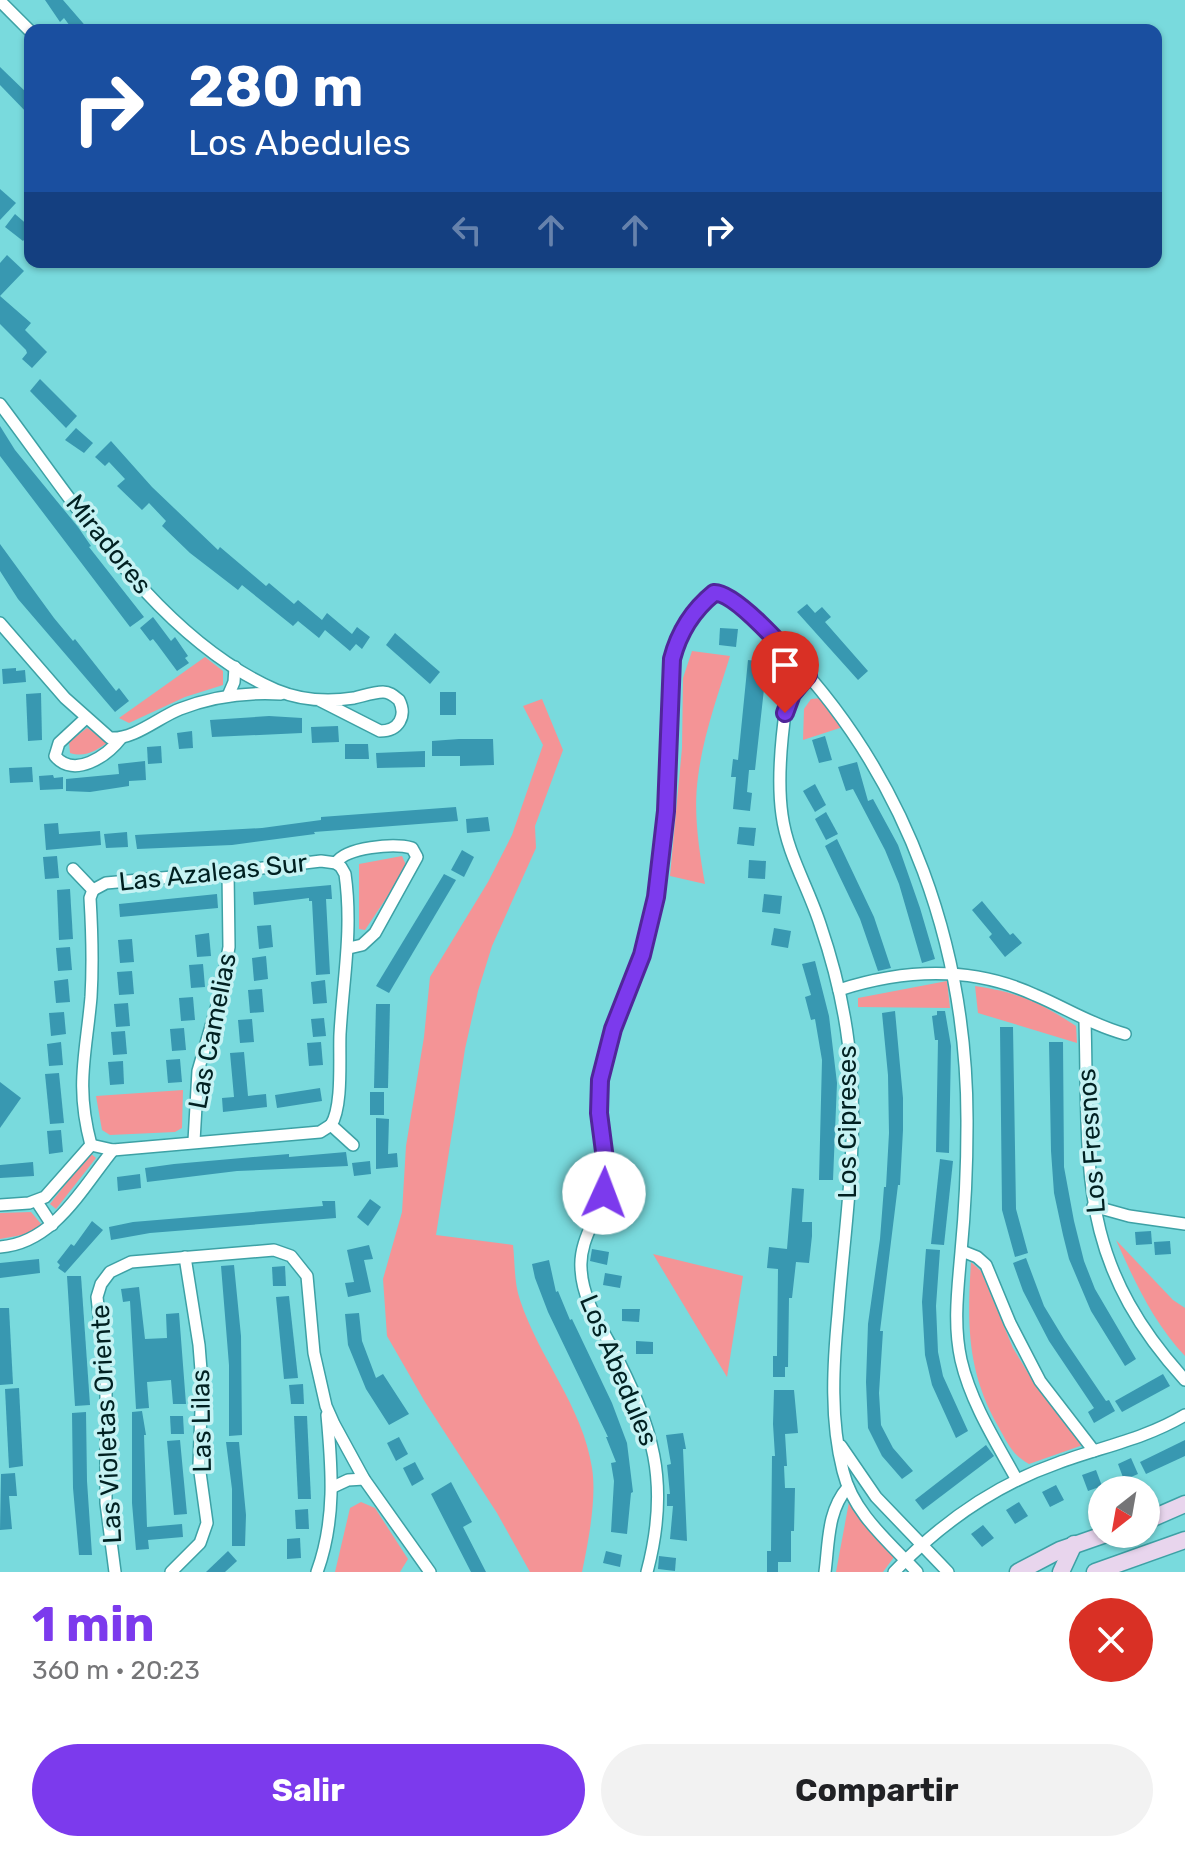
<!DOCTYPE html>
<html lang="es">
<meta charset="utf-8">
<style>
body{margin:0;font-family:Rubik,sans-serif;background:#f2f2f2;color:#202124;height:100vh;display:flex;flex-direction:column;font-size:30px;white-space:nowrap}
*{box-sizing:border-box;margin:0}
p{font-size:26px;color:#757577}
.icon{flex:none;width:44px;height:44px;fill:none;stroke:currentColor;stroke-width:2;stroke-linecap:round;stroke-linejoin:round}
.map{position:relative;height:1572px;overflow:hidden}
.details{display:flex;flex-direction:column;background:#fff;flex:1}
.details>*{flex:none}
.top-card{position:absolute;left:24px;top:24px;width:1138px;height:244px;border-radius:16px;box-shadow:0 2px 6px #0004;background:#1a4fa0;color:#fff;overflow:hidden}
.needle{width:52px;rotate:211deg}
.tools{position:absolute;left:1088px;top:1476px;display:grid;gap:16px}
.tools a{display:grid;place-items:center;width:72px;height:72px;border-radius:50%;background:#fff;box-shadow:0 2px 6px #0004;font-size:40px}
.pin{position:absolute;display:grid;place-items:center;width:68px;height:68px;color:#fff;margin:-82px -34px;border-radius:50% 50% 50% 0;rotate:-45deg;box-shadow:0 0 8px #0007}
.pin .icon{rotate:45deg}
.me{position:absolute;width:88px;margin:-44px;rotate:2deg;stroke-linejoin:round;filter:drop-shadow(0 0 6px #0008)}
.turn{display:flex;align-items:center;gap:28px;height:168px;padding:0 32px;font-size:36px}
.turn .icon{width:104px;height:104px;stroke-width:2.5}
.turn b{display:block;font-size:56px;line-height:68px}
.lanes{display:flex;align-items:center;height:76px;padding:0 32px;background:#0003;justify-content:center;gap:40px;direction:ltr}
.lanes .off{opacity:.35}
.round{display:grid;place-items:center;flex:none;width:84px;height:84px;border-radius:42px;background:#f2f2f2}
.summary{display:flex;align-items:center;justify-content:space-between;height:136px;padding:0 32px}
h1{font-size:48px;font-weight:700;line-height:60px;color:#7c3aed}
.cta{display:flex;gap:16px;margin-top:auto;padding:16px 32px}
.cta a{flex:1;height:92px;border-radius:48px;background:#7c3aed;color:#fff;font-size:32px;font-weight:700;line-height:92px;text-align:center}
.cta a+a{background:#f2f2f2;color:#202124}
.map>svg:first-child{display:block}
.green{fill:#f49496}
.building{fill:#3898b1}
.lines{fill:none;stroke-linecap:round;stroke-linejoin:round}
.street-casing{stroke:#3da1a5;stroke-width:14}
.secondary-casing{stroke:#3da1a5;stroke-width:19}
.street{stroke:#fff;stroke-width:11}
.secondary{stroke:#e8d5ed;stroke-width:16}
.route-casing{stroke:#51269a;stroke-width:20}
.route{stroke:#7c3aed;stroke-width:14}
.labels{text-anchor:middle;stroke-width:7;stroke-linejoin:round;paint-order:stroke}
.street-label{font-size:26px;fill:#012122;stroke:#c5f2f3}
</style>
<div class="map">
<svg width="1185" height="1572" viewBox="0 0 1185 1572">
<rect width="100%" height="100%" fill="#79dadd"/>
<!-- green -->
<g class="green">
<path d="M692,651L730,656C718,695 703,736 698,777C693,813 699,849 705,884L670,876L682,748L683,678Z"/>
<path d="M205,657L223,671V685L185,697L129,723L119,718Z"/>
<path d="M823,698L846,726L803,740L804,709L811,699Z"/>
<path d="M542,699L563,750L535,826L536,848L492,946L478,991L465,1049L436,1235L513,1245C515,1262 514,1283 520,1300C539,1358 583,1407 592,1468C597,1497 588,1544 582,1572H530L497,1513L425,1402L387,1336L383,1279L402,1212L406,1146L424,1037L430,977L488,882L512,835L543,745L523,706Z"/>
<path d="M87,728L109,742C96,750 86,758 70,753L69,742Z"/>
<path d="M402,856L407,867L365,930L359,929V864Z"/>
<path d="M947,981L950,1008L858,1007V998Z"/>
<path d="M975,986C1020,993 1037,1001 1076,1026L1077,1043L978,1013Z"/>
<path d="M183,1090L182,1128L175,1132L110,1135L102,1130L96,1096Z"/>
<path d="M90,1153L96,1158L56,1209L50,1204Z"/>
<path d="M31,1212L42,1225L33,1233L0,1239V1213Z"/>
<path d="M1116,1240L1173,1300L1185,1308V1356C1153,1322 1135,1282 1116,1240Z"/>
<path d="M653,1254L743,1276L727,1377Z"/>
<path d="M971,1262L981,1271L1013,1348L1034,1383L1083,1445L1029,1464C1012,1455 1007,1442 998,1426C967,1371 967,1324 971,1262Z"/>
<path d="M361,1502L375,1508L408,1559L400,1572H335L350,1508Z"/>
<path d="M849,1502L894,1557L883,1572H836Z"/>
</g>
<!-- building -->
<g class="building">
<path d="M45,0H63L89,30H73L64,18L60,22Z"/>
<path d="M0,67L30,96V116L0,85Z"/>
<path d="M0,189L16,203L0,220Z"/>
<path d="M15,214L30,227V233L23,241L5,227Z"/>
<path d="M7,255L24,271L0,296L31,323L25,330L47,352L32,368L22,359L27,353L26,350L0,324V263Z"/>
<path d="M40,379L77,416L66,428L30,391Z"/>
<path d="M0,426L15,450L78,527L91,546L89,547L144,617L130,627L0,456Z"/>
<path d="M76,428L93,443L84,453L65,440Z"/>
<path d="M111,441L152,487L218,550L220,547L266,586L269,583L294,604L298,600L322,620L327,613L352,634L357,627L370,637L362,649L356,644L350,651L325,630L319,638L298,621L293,626L242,585L238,590L190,553L162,526L166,521L149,503L142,510L117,486L125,479L109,462L105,466L95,457Z"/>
<path d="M0,544L54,618L73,641L75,639L116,691L119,688L129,701L115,712L18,599L0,571Z"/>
<path d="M807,604L815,613L822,607L831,617L825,622L868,671L858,680L797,612Z"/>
<path d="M153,617L171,641L175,637L188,656L185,658L189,663L177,671L157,644L153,639L150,641L140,628Z"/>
<path d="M720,628L738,629L736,647L719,645Z"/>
<path d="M395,633L440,672L430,684L386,645Z"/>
<path d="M748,660L767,662L755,770H749L747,792L752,793L750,811L733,809L736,777H731L733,759L738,760Z"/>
<path d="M16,668V671L25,670L26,682L3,684L2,669Z"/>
<rect x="440" y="692" width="16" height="23"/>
<path d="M41,693L42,740L28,741L26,694Z"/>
<path d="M269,716L302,718V733L212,737L210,720Z"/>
<path d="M338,726L339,742L312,743L311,727Z"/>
<path d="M192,731L193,748L179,749L177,733Z"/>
<path d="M825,736L832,760L819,763L812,740Z"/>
<path d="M459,739H493L494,765L460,766V756H432V741Z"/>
<path d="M345,744H368L369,759H345Z"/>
<path d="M161,746L162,763L148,764L147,747Z"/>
<path d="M425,751V767L377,768L376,753Z"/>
<path d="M145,761L146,780L129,781V786L90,792L66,791V779L119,774L118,764Z"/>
<path d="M857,762L868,801L873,799L898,845L920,908L935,959L922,963L899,884L885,850L853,789L846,791L838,767Z"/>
<path d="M32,767L33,782L10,783L9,768Z"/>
<path d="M53,775L54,778L63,777V789L40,790L39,776Z"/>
<path d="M815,784L826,805L815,812L803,791Z"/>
<path d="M456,807L458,821L314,832L315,834L232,845L137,849L135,835L262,828L321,820V817Z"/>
<path d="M826,812L838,834L826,840L815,819Z"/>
<path d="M488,817L490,831L467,833L466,819Z"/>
<path d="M58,823L59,834L100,831L101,845L46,850L44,824Z"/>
<path d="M739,827L756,828L754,846L737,844Z"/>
<path d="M127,832L128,847L106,848L104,834Z"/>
<path d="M837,839L874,917L891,968L878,971L860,919L825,846Z"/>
<path d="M462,850L474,857L464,877L451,870Z"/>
<path d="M57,856L59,878L45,879L43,857Z"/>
<path d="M749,860L766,861L765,879L748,878Z"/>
<path d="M444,874L456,880L389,993L376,986Z"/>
<path d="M331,885L332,899H326L330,974L316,975L312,901H309V898L254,905L253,892Z"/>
<path d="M70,889L73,939L59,940L57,890Z"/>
<path d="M217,894L218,908L120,917L119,904Z"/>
<path d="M764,894L782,896L780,914L762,912Z"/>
<path d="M982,901L1010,935L1013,933L1022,943L1005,957L989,937L992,934L972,910Z"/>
<path d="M271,925L273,947L259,949L257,926Z"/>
<path d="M774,928L791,931L788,948L771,945Z"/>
<path d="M209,933L211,956L197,957L195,935Z"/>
<path d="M132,939L134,962L120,963L118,940Z"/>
<path d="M70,947L72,970L58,971L56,948Z"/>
<path d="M266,956L268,979L254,981L252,958Z"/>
<path d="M815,961L829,1016L837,1083L833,1180H819L822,1060L815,1019L811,1020L805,997L811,995L802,964Z"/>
<path d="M203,964L205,987L191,988L189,965Z"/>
<path d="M132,971L134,994L119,995L117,972Z"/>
<path d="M68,979L70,1002L56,1003L54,981Z"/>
<path d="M325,980L327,1003L313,1004L311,982Z"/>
<path d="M262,989L264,1012L250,1013L248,990Z"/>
<path d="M193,997L195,1020L181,1021L179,998Z"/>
<path d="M128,1003L130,1026L116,1027L114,1004Z"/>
<path d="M376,1004H390L388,1088H374Z"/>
<path d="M895,1011L903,1098V1130L900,1185H898L880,1331H883L879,1393L881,1425L893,1448L913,1471L902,1479L882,1456L868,1428L866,1382L868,1324L880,1239L884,1187H886L889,1133L888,1075L882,1013Z"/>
<path d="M937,1011H945L951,1046L949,1153L936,1152L938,1040H935L932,1016L937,1015Z"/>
<path d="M64,1012L66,1034L51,1036L49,1013Z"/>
<path d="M324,1018L326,1036L313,1037L311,1019Z"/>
<path d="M252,1019L254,1042L240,1043L238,1020Z"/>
<path d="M1000,1027H1013L1016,1209L1028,1253L1015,1257L1002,1210Z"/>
<path d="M184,1028L186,1050L172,1051L170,1029Z"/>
<path d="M125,1031L127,1054L113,1055L111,1032Z"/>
<path d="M61,1042L63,1065L49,1066L47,1044Z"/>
<path d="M321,1042L323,1065L309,1066L307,1043Z"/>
<path d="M1049,1042H1063L1064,1167L1074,1221L1084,1261L1095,1289L1136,1359L1125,1366L1091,1311L1069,1259L1063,1235L1054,1193L1051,1151Z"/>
<path d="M244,1052L248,1096L266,1094L267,1107L223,1112L222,1098L234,1097L230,1053Z"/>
<path d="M180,1059L182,1082L168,1083L166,1060Z"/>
<path d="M123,1061L124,1084L110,1085L108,1062Z"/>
<path d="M59,1073L64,1123L50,1124L45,1074Z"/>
<path d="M0,1082L21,1098L0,1128Z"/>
<path d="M320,1088L322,1101L277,1108L275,1095Z"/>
<rect x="370" y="1092" width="14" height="23"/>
<path d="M376,1118L389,1119L388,1154L397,1153L398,1167L376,1169Z"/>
<path d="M61,1130L63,1152L49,1154L47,1131Z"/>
<path d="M346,1152L348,1166L237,1171L147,1182L145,1168L174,1164L289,1154V1157Z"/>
<path d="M940,1159L953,1161L944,1245L931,1244Z"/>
<path d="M370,1161L371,1174L354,1176L352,1163Z"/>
<path d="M33,1162L34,1176L0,1178V1165Z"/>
<path d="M140,1174L141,1188L118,1191L117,1177Z"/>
<path d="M792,1188L804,1189L802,1222H812V1236L809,1263L796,1262L792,1298H789L788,1367H785V1377H773V1356H777L778,1269L767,1268L769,1247L787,1249Z"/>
<path d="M370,1199L381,1207L368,1226L357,1217Z"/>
<path d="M322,1201H335L336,1218L150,1233L111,1240L109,1227L133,1222L323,1206Z"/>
<path d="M92,1221L103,1230L65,1273L58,1268L60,1265L57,1262L71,1244L74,1246Z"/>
<path d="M1151,1231L1152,1244L1136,1245L1135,1232Z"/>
<path d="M1170,1241L1171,1254L1155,1255L1154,1242Z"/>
<path d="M369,1245L373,1259L364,1260L371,1292L348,1297L345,1283L354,1282L347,1250Z"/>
<path d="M592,1249L609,1252L607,1265L590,1261Z"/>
<path d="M926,1249L940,1250L936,1306L938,1352L943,1376L968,1431L956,1438L932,1385L925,1355L922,1302Z"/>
<path d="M1026,1258L1044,1306L1064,1339L1106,1401L1109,1400L1115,1411L1094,1423L1088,1412L1094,1408L1049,1341L1023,1291L1013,1263Z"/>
<path d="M39,1259L40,1273L0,1278V1263Z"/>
<path d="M549,1260L556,1292L558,1291L570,1320L572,1319L612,1403L627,1443L633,1492L631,1493L627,1534L611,1532L614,1481L611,1463L616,1462L606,1437H608L548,1312L535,1278L532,1264Z"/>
<path d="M234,1265L241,1336L242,1435L229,1436V1365L221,1266Z"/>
<path d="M285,1266L286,1286H273L272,1267Z"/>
<path d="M605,1273L622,1276L620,1288L603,1285Z"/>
<path d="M67,1276H81L90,1405L75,1406Z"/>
<path d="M139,1287L145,1339L167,1338L166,1314L179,1313L186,1404H173L171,1380L147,1382L149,1408L136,1409L130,1301L123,1302L121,1289Z"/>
<path d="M289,1296L298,1378L284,1379L276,1297Z"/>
<path d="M0,1308H9L13,1384L0,1385Z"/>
<path d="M622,1309H640L639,1322L622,1321Z"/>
<path d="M359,1313L362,1341L376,1378L383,1374L409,1414L389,1425L366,1389L348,1345L345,1314Z"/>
<path d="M636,1341L653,1342V1354H636Z"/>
<path d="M1163,1374L1170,1386L1122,1412L1115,1401Z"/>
<path d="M303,1384L304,1404H291L289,1385Z"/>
<path d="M19,1388L23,1466L9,1468L5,1389Z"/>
<path d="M774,1390H794L798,1433L785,1434L787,1466H784L785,1488H795L794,1531H791V1562H778V1572H767V1551H771L772,1456H775L773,1424Z"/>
<path d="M142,1411L146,1435H144L147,1527L182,1524L183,1537L148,1540L149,1549L136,1550L132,1503V1412Z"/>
<path d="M86,1412L87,1481L92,1555H79L73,1488L72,1413Z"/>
<path d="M170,1416H183L184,1434H171Z"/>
<path d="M294,1416H307L311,1499H298Z"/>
<path d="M683,1433L686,1449H683L687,1541L670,1539L673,1506H667V1494H670L667,1465L671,1464L666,1435Z"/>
<path d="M399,1437L408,1454L396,1461L387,1443Z"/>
<path d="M180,1440L187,1514L174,1515L167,1441Z"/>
<path d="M1185,1440V1456L1146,1474L1140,1462Z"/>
<path d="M226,1442H239L246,1515L245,1546H232V1489Z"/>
<path d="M986,1445L994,1456L923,1510L915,1500Z"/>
<path d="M1131,1458L1138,1474L1124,1480L1118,1464Z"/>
<path d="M415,1462L424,1479L412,1486L403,1468Z"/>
<path d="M1096,1470L1102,1486L1088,1491L1082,1475Z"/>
<path d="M15,1473L17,1496H9L12,1529L0,1530L1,1474Z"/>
<path d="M451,1482L472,1522L463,1527L486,1572H471L431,1494Z"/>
<path d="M1056,1485L1064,1500L1050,1507L1042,1492Z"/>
<path d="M1019,1502L1028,1516L1015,1524L1006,1510Z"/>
<path d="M308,1509L309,1529H296L295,1510Z"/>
<path d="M983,1525L994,1538L982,1547L971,1534Z"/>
<path d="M300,1538L301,1558L287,1559V1539Z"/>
<path d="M228,1551L237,1561L225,1572H206Z"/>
<path d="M606,1551L622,1555L620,1567L603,1563Z"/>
<path d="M659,1556L676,1558L675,1571L658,1569Z"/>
</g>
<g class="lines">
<!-- street casing -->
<g class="street-casing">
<g id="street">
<path d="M0,1L30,31"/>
<path d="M0,404C75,503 158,639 276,690C300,700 328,702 354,698C363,696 374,692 383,692C390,692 394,696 399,700C407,716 399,731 380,731L319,700"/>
<path d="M0,623L65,698L110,738C134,740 159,717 180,709C213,696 246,692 281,694"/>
<path d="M808,675L792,694L786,706C781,741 777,780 782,815C787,853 808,887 820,924C836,971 848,1022 851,1072C857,1153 844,1233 838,1314C833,1366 830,1420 843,1471C853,1513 889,1542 917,1572"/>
<path d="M228,696L234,682L235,667"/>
<path d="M86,718L59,743L55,756C74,779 107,756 121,738"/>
<path d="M336,863C346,847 394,843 412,848L417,857L375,933L362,945L349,948"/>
<path d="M73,869L93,890"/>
<path d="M93,890L106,883L228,872L321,861L336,863"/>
<path d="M839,990C904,969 972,966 1035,995C1066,1008 1092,1025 1125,1034"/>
<path d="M1085,1020C1089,1170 1076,1260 1185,1380"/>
<path d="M331,1125C343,1106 339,1058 340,1034C343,979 353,930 345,874L341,867L336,863"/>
<path d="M331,1125L353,1145"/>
<path d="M194,1141L198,1071L221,992L229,947L228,872"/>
<path d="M91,1145C75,1085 86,1055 91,997C93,964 92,931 90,898L93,890"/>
<path d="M91,1145L113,1150L320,1132L331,1125"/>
<path d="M37,1202L52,1225"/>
<path d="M0,1205L29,1203L45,1197L91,1145"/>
<path d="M1093,1206L1129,1216L1185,1224"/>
<path d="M0,1247C54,1243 82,1188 113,1150"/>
<path d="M962,1251L977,1257L986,1265L1010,1323L1040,1381L1094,1451"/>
<path d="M841,1446L876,1497L948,1572"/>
<path d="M333,1487L348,1480L364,1479"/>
<path d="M115,1572L106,1503V1379L97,1297L101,1284L110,1272L131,1262L274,1250L291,1256L307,1276L314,1353L326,1406L334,1424L364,1479L430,1572"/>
<path d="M171,1572L200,1543L207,1523L199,1465L202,1383L199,1345L185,1257"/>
<path d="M317,1572C336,1520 332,1469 327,1415"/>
<path d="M647,1572C671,1482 653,1427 611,1346C598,1322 582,1297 581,1268C579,1239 600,1215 605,1187C610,1151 596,1116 600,1079C605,1044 621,1014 633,982C643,953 651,924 656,894C665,846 667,798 668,750C669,719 667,689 672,659C679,633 693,610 714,593C733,591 773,637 787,652C909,780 968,950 967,1125C967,1167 965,1210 961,1252C958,1288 953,1324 961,1360C971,1403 996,1442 1017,1480"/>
<path d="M825,1572C829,1542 827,1511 848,1487"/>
<path d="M894,1572C940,1524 995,1485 1058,1463C1101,1447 1145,1439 1185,1415"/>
</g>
</g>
<!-- secondary casing -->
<g class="secondary-casing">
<g id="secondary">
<path d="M1146,1521L1185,1504"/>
<path d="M1018,1572L1060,1550L1106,1534"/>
<path d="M1061,1572L1074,1544"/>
<path d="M1095,1572L1185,1540"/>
</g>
</g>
<!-- street -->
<use href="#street" class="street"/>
<!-- secondary -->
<use href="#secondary" class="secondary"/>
</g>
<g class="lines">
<!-- route casing -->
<g class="route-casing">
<path id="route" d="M604,1193L606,1167L599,1113L600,1080L613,1029L642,955L656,897L666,811L672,659C679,632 693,610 714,593C735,591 792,657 808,675L792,694L785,713"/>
</g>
<!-- route -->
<use href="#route" class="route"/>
</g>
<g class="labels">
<!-- street labels -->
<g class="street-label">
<text transform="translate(109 544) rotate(51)" y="9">Miradores</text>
<text transform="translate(213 872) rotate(-6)" y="9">Las Azaleas Sur</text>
<text transform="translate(212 1031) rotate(-79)" y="9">Las Camelias</text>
<text transform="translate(847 1122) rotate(-90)" y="9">Los Cipreses</text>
<text transform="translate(1091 1141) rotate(-94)" y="9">Los Fresnos</text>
<text transform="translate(619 1370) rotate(67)" y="9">Los Abedules</text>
<text transform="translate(201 1421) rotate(-91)" y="9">Las Lilas</text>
<text transform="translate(106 1424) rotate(-93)" y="9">Las Violetas Oriente</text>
</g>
</g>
</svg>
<div class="tools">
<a><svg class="needle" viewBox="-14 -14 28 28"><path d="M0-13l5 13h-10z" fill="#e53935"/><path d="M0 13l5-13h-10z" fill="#757577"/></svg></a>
</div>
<div class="pin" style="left:785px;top:713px;background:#d93025"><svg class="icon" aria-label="arrive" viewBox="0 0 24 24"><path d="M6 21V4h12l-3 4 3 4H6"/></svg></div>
<svg class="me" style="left:604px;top:1193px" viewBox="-20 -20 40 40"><circle r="19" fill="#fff"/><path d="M0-13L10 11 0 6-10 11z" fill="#7c3aed"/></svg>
<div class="top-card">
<div class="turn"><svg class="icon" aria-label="right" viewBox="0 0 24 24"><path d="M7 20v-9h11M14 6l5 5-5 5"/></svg><div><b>280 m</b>Los Abedules</div></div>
<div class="lanes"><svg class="icon off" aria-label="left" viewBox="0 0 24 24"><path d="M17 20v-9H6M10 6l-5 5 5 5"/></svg><svg class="icon off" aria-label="ahead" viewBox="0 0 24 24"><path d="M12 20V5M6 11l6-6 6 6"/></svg><svg class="icon off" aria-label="ahead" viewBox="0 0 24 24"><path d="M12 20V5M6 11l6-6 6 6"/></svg><svg class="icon" aria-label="right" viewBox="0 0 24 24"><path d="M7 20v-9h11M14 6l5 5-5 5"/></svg></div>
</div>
</div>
<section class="details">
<div class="summary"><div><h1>1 min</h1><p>360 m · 20:23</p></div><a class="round" style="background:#d93025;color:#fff"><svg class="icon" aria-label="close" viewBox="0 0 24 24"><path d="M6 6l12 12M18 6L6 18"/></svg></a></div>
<div class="cta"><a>Salir</a><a>Compartir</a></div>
</section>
